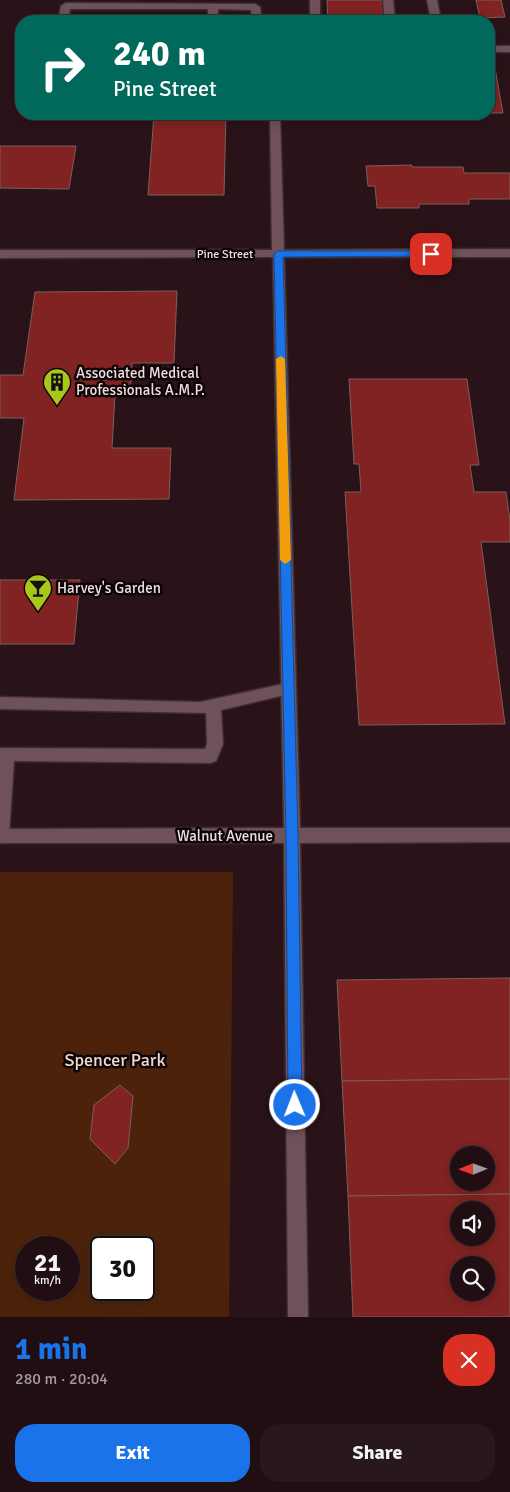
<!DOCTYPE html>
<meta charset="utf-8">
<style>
body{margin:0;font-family:Signika,sans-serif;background:#28171c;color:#f1f3f6;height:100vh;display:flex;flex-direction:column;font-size:19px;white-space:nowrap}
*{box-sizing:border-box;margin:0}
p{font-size:16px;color:#a29ca0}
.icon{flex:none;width:28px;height:28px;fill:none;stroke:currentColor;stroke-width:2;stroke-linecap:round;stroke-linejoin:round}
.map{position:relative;height:1317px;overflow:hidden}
.details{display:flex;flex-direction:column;background:#200e13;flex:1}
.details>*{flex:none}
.banner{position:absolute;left:15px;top:15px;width:480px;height:105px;border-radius:20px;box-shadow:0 2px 12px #0003,0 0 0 1px #3d2e33;background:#00695c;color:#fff;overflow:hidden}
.needle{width:32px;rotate:269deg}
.fabs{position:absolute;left:450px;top:1146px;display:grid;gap:10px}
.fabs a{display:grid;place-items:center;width:45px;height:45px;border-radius:50%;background:#200e13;box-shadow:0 2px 12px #0003,0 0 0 1px #3d2e33;font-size:25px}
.speed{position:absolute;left:15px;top:1236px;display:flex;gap:10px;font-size:25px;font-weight:700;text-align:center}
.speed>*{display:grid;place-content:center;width:65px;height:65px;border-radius:50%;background:#200e13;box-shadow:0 2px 12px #0003,0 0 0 1px #3d2e33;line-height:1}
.speed small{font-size:12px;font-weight:400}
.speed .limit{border:2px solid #111;border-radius:8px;background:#fff;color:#111}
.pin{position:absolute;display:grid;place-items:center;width:42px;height:42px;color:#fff;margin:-21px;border-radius:10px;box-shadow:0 2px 8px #0006}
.me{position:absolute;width:55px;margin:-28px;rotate:359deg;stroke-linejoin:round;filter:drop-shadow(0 0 4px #0008)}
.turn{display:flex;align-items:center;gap:18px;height:105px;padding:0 15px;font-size:22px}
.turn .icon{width:65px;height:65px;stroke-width:2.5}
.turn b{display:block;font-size:35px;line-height:42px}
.round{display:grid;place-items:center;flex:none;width:52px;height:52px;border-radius:20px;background:#28171c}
.head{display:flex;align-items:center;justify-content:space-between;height:85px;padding:0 15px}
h1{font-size:30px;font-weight:700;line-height:38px;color:#1a73e8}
.primary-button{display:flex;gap:10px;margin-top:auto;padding:10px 15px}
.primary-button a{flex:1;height:58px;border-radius:20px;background:#1a73e8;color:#fff;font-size:20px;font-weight:700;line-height:58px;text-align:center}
.primary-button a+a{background:#28171c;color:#f1f3f6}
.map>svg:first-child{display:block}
.green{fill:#4c230a;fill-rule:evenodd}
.building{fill:#812322;stroke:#7d5e5a;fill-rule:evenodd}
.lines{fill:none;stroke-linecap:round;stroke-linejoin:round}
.lane-casing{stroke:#3d2d31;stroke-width:3}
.street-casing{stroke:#3d2d31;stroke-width:3}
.lane{fill:#6f5159;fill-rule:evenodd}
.street{fill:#6f5159;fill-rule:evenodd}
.route{fill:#1a73e8;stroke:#114b97}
.slow{fill:#f59e0b}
.labels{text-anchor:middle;stroke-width:5;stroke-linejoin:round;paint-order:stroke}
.far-street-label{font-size:12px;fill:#efdce1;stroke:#0c0305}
.poi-label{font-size:15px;fill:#efdce1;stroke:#0c0305;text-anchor:start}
.street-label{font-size:15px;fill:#efdce1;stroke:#0c0305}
.near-park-label{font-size:18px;fill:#f1d8cc;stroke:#0c0305}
</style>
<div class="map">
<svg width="510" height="1317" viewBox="0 0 510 1317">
<rect width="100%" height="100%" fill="#2a1219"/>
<!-- green -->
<path class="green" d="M0,872H233L229,1317H0ZM26,1248H69V1290H26ZM101,1248H144V1290H101Z"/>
<!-- building -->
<g class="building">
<path d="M327,0H382L384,21H328Z"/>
<path d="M476,0H501L505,17L480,18Z"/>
<path d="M95,20H186V21Z"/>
<path d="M489,57H493L503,113H489Z"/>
<path d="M154,114H226L224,195H148Z"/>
<path d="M0,146H76L69,189L0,188Z"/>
<path d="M412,165V167H463L464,173H510V199H469V204H419V208H377L375,186H368L366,166Z"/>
<path d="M177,291L174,363H132L130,395H115L112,448H171L169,499L14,500L24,418H0V375H23L35,292Z"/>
<path d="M349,379H467L479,465H470L474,492H506L510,520V542H481L505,724L359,725L345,492H361L359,464H354Z"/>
<path d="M0,580H80L74,644H0Z"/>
<path d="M510,978V1079L342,1081L337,980Z"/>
<path d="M510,1079V1194L348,1196L342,1081ZM459,1155H486V1182H459Z"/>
<path d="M120,1085L133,1096L128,1148L115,1164L90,1139L94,1105Z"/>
<path d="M510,1194V1317H353L348,1196ZM459,1210H486V1238H459ZM459,1265H486V1292H459Z"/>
</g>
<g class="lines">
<!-- lane casing -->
<g class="lane-casing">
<g id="lane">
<rect x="310" y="0" width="10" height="21"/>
<path d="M383,0H393L395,21H385Z"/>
<path d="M427,0H437L441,21H431Z"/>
<path d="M66,3L255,4L260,7L262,21H252L251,10L218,9V21H208V9H70L68,21H58L61,6Z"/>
<rect x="489" y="46" width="21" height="6"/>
<path d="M288,683L293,685L296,689L293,693L221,710L223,744L216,761L210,763L14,761L9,836L7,841L0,843V748L205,749L207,744L206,713L0,709V697L200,702Z"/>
</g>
</g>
<!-- street casing -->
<g class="street-casing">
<path id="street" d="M270,114H280L284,250L510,249V257H284L300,828H510V842L300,843L308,1317H288L284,843H0V829L284,828L273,257L0,258V250H272Z"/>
</g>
<!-- lane -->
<use href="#lane" class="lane"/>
<!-- street -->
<use href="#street" class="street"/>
</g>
<!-- route -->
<path class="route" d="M278,251H431L436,254L431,256L283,257L298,836L302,1105L300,1110L295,1112L290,1110L288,1105L286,836L274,254Z"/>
<!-- slow -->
<path class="slow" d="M281,356L285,359L291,560L285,564L280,560L276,359Z"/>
<!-- icons -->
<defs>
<g id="building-pin" transform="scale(1.4375)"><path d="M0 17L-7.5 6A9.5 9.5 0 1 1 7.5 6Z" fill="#a9c71a" stroke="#0c0305"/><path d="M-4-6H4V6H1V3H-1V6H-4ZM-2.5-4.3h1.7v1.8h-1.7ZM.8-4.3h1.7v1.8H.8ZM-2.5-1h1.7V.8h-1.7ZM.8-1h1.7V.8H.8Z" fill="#111"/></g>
<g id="bar-pin" transform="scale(1.4375)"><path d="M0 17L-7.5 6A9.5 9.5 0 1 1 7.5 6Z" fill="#a9c71a" stroke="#0c0305"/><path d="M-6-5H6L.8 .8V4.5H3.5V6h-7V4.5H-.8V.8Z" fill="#111"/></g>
</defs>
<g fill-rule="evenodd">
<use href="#building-pin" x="57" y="382"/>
<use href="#bar-pin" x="38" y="588"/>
</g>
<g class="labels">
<!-- far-street labels -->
<g class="far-street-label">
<text x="225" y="258">Pine Street</text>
</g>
<!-- poi labels -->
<g class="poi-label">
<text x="76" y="378">Associated Medical<tspan x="76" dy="17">Professionals A.M.P.</tspan></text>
<text x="57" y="593">Harvey's Garden</text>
</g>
<!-- street labels -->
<g class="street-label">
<text x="225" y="841">Walnut Avenue</text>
</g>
<!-- near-park labels -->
<g class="near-park-label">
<text x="115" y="1066">Spencer Park</text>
</g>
</g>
</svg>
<div class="fabs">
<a><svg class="needle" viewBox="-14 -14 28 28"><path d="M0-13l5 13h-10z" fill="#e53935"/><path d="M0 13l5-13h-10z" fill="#a29ca0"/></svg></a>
<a><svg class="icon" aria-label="sound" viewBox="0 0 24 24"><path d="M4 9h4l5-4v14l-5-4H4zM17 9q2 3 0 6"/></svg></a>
<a><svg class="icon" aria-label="search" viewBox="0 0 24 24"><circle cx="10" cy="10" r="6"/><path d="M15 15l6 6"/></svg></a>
</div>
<div class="speed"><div>21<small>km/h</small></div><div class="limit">30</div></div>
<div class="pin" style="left:431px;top:254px;background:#d93025"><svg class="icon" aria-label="arrive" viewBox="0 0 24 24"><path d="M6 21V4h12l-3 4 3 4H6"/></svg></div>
<svg class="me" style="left:295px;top:1105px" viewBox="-20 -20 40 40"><circle r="17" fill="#1a73e8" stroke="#fff" stroke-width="3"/><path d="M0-11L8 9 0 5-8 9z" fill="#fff"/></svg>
<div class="banner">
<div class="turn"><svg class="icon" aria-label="right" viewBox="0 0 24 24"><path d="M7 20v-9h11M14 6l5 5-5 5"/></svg><div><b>240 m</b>Pine Street</div></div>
</div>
</div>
<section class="details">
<div class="head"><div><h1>1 min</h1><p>280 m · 20:04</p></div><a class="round" style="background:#d93025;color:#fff"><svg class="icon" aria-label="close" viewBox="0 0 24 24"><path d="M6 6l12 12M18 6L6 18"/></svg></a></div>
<div class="primary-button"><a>Exit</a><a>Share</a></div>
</section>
